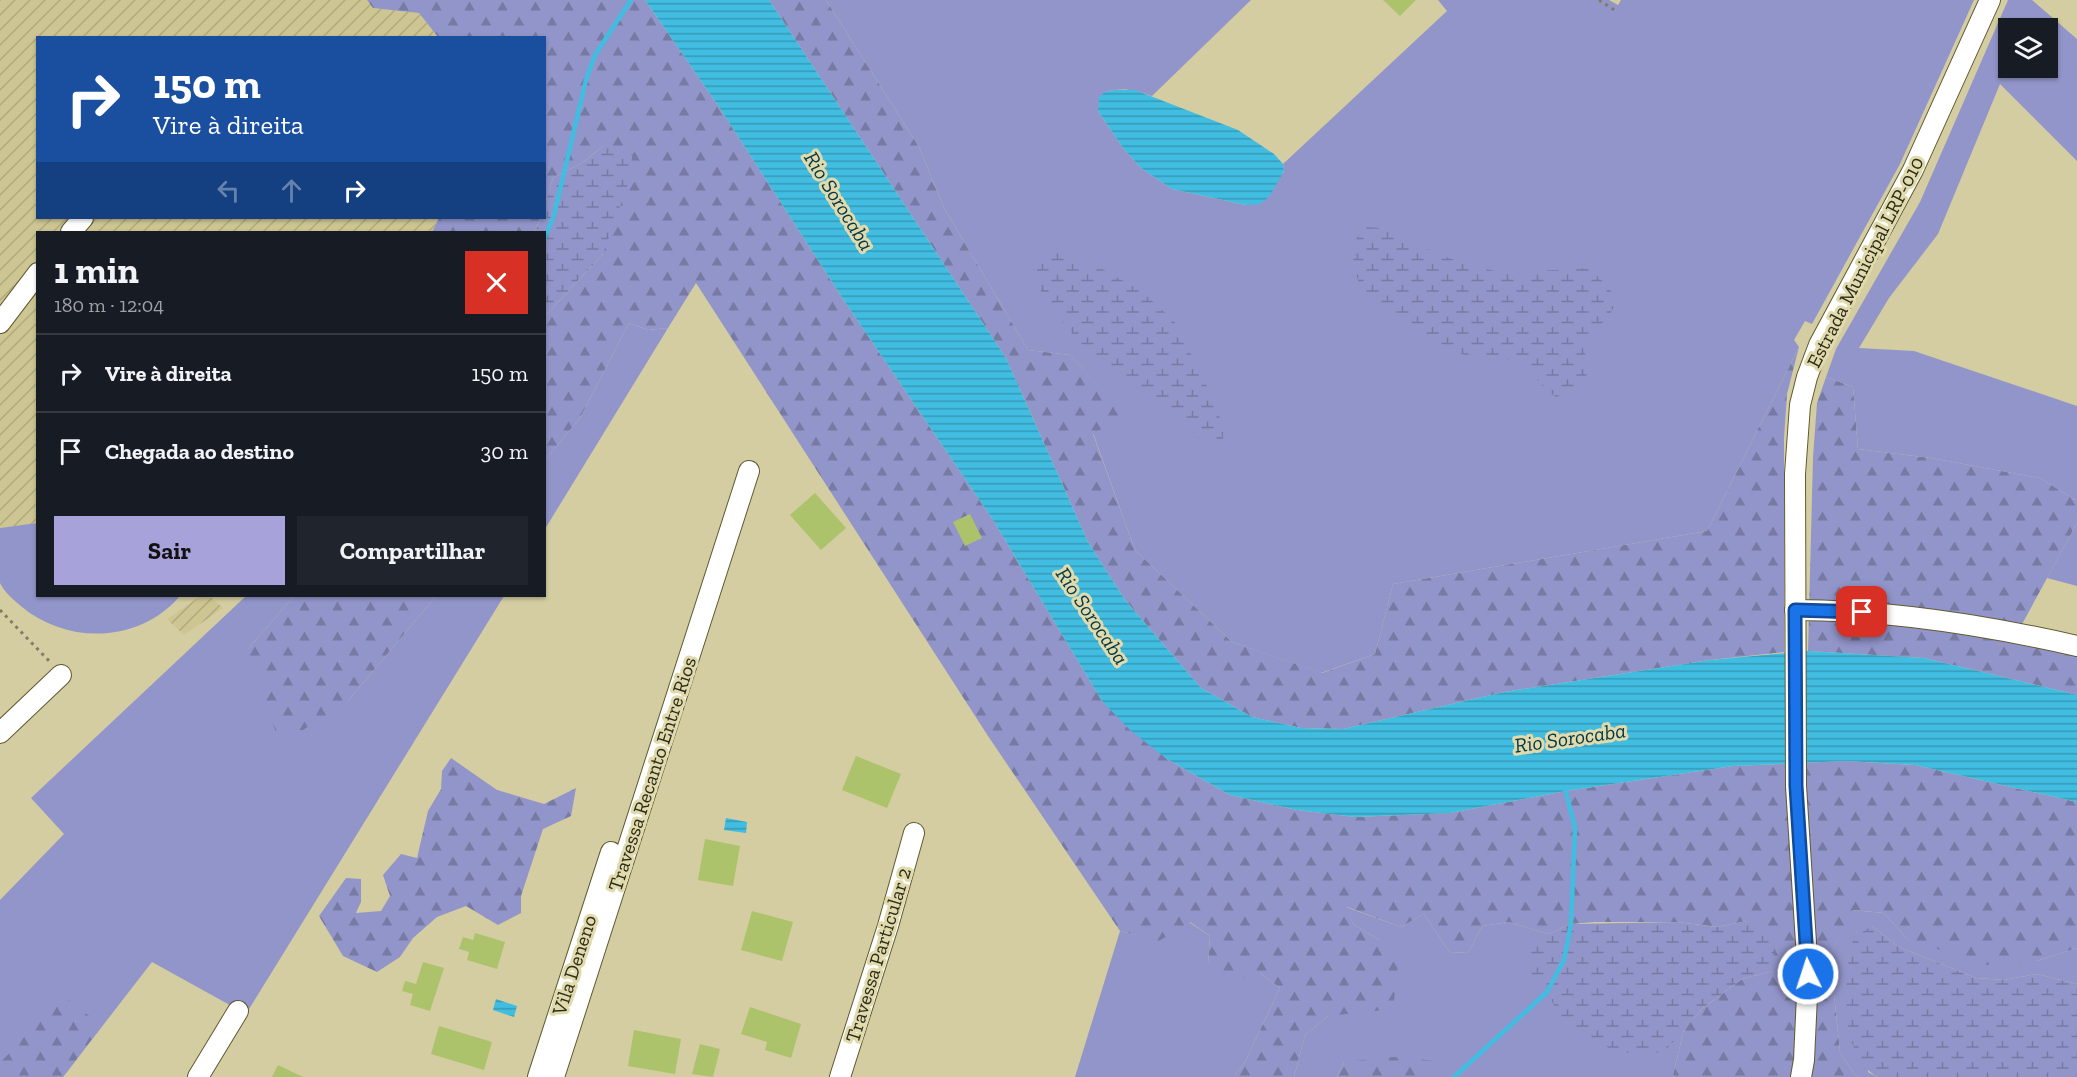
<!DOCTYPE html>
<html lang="pt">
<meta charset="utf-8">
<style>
body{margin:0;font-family:"Zilla Slab",serif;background:#20242c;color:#f1f3f6;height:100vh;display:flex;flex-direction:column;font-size:22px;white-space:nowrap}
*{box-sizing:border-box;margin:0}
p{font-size:20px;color:#9ea1a6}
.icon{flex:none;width:33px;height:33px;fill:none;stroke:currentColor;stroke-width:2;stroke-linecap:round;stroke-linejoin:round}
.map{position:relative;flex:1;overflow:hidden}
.drawer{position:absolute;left:36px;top:231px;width:510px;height:366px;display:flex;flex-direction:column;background:#171b24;border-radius:0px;box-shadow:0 2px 4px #0004}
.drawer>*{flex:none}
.guide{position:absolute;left:36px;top:36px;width:510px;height:183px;border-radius:0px;box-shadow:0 2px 4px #0004;background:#1a4fa0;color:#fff;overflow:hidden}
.buttons{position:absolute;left:1998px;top:18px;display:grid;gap:12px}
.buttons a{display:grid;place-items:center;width:60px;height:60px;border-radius:0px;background:#171b24;box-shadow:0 2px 4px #0004;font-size:30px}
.pin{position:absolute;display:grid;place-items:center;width:51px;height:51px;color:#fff;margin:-26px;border-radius:12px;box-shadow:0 3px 9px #0006}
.me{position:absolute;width:66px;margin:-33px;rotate:356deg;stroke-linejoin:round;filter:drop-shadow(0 0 4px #0008)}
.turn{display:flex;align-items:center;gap:21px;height:126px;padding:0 18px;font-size:27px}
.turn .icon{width:78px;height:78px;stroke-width:2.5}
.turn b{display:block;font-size:42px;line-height:51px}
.lanes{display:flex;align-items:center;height:57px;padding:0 18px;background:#0003;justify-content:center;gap:30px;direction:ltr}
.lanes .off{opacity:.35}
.round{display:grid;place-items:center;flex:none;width:63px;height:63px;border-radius:0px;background:#20242c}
.head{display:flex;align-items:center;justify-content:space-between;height:102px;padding:0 18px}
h1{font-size:36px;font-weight:700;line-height:45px}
.button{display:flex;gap:12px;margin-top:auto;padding:12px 18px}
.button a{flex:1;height:69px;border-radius:0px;background:#a7a2da;color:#111;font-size:24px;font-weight:700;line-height:69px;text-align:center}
.button a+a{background:#20242c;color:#f1f3f6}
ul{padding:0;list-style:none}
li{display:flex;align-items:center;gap:18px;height:78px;padding:0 18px;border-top:2px solid #363941}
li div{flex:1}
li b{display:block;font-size:22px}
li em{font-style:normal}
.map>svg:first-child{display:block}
.industrial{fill:url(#industrial-furrows)}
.grass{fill:#9295c9;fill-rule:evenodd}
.forest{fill:url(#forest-firs)}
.wetland{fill:url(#wetland-marsh)}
.water{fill:url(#water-rules)}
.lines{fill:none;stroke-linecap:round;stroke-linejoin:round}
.stream{stroke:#41bde1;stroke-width:4.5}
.building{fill:#acc36b}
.minor-casing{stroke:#605a32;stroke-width:22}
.path{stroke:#827d5f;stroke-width:3;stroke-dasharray:3 4.5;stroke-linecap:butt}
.minor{stroke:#fff;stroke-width:20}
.route-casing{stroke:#114b97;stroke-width:15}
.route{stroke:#1a73e8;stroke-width:10}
.labels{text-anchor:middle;stroke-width:6;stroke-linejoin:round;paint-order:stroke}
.street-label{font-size:20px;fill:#2c2a19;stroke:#e0daad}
.water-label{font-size:21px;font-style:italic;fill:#003847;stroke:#e0daad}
</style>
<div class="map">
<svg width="2077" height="1077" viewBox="0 0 2077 1077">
<defs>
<pattern id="industrial-furrows" width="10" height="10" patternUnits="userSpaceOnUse" patternTransform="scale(1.5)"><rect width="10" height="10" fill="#cdc692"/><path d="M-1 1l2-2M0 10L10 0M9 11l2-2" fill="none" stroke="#b0aa7d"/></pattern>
<pattern id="forest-firs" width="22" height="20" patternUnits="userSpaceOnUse" patternTransform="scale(1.5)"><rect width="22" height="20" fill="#9295c9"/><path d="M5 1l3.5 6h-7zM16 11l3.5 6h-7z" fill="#777aa2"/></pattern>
<pattern id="wetland-marsh" width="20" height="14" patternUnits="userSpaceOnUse" patternTransform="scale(1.5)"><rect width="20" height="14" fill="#9295c9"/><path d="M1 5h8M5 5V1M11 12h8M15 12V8" fill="none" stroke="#777aa2"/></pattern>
<pattern id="water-rules" width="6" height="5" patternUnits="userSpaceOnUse" patternTransform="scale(1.5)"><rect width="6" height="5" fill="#41bde1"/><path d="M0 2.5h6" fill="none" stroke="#379ab6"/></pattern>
</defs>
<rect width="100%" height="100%" fill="#d3cda1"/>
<!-- industrial -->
<g class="industrial">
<path d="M0,0H367L374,8L419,13L438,37L38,38V218H439L432,232H38L37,523L0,528Z"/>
<path d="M201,596H209L223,608L184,635L167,619Z"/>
</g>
<!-- grass -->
<g class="grass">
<path d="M826,0H1251L1152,96C1136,90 1122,87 1105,92L1098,111L1123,148L1141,168L1172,189L1246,205L1284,172L1283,164L1447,11L1438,0H1609L1618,5L1621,0H1974L1900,164L1812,324L1805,321L1794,340L1799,347L1707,531L1393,584L1375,654L1321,673L1232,642L1135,550L1093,433L1124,415L1070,355L1028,350L944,208L919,147Z"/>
<path d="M2008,0H2032L2077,39V161L2000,84L1938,234L1889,298L1859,348L1914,351L2077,406V501L2040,478L1931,458L1858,449L1853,387L1826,377L1836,349L1920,202ZM2008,28H2048V68H2008Z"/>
<path d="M629,323L648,330L668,328L545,529V460L580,418Z"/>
<path d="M37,523L38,596H180C140,643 68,645 22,607C15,601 4,592 0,583C0,575 0,539 0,528Z"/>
<path d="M2077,523V586L2047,578Z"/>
<path d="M246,596H294L248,649L348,701L436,596H504L246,1014L152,962L63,1077H0V900L64,834L31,798Z"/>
<path d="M1346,907L1401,927L1424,914L1449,952L1468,953L1482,926L1509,922L1548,934L1684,1029L1673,1075L1675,1077H1437L1436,1061L1344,1062L1337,1077H1294L1305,1035L1328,1016L1379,940L1353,924Z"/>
<path d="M1852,910L1884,913L1907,939L2037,961L2077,948V984L2037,974L2004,980L1976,978L1899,947L1872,926L1868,1072L1878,1077H1858L1854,1074L1840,1052L1830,955Z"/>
<path d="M1189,922L1210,936L1208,963L1260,973L1280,988L1245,1062L1234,1077H1075L1120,931L1159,940Z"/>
</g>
<!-- forest -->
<g class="forest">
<path d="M367,0H645L719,107L845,302L993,520L1102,701L1167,759L1230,795L1297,810L1355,817L1450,813L1566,791L1733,766L1845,761L1915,765L2077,802V948L2037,961L1986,965L1907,939L1884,913L1853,910L1830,955L1840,1052L1854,1074L1858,1077H1675L1673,1075L1684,1029L1703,1008L1742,979L1773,971L1747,921L1717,927L1678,922H1595L1571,924L1548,934L1509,922L1482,926L1468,953L1449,952L1424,914L1401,927L1347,907L1353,924L1379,940L1398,966L1393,1009L1328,1016L1305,1035L1294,1077H1234L1245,1062L1280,988L1260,973L1227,983L1208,963L1210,936L1190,922L1159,941L1120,931L988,736L696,283L668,328L648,330L629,323L580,418L545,460V316L603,254V146L585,161L553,178L545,204L544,38L438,37L419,13L373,8Z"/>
<path d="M769,0H826L919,147L944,208L1028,350L1070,355L1125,415L1093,434L1135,550L1232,642L1322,673L1375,654L1393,584L1707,531L1799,347L1787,394L1784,438V652L1710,660L1504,692L1343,729L1301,728L1252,717L1201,688L1125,600L1088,542L1006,358Z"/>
<path d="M439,218H540L535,232H432Z"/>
<path d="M1826,377L1853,387L1858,449L1931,458L2040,478L2077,501V523L2014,639L2077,653V695L1924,658L1808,651L1813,457L1817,403Z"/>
<path d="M294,596H436L348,701L303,730L276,733L248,649Z"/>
<path d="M451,758L497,790L544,804L576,788L571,816L543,829L521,896V913L498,925L466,906L437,917L413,938L400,957L377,972L343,956L319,916L346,878L361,879V902L356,913L381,911L390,896L383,875L401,854L417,858L428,811L441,789L442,771Z"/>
<path d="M63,995L102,1026L63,1077H0V1063Z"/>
<path d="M1393,1057L1437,1061V1077H1337L1344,1062Z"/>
</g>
<!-- wetland -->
<g class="wetland">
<path d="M603,146L633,150L629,181L603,254L545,316L544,232H535L540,218H544L545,204L553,178L585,161Z"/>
<path d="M1364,227L1383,228L1409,242L1459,262L1503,273L1588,268C1615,292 1627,301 1596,329C1591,334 1586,337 1584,343C1581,352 1589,357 1589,365C1589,375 1580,386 1574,393L1556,397C1540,387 1531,369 1514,361C1503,356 1481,359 1468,356C1451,352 1374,309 1365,296C1356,282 1355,264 1351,247Z"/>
<path d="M1059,250L1104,270L1141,291L1174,321L1203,377L1223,426V445L1201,441L1163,399L1129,388L1090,355L1057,315L1035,282L1039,257Z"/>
<path d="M1747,921L1774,942L1773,971L1742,979L1703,1008L1664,1052L1637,1055L1611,1049L1563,1023L1547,992L1530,972L1528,955L1548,934L1571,924L1678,922L1717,927Z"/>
<path d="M1872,926L1899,947L1976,978L2004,980L2037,974L2077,984V1077H1878C1837,1056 1843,974 1854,937Z"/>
</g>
<!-- water -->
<g class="water">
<path d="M645,0H769L1006,358L1088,542L1125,600L1201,688L1252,717L1301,728L1343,729L1504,692L1710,660L1808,651L1924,658L2077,695V802L1915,765L1846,761L1733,766L1566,791L1450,813L1355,817L1297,810L1230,795L1167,759L1130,730L1102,701L993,520L845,302L719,107Z"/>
<path d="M1114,90H1135L1238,130L1274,154L1283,164L1284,171L1269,197L1260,204L1246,205L1172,189L1141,168L1123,148L1098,111L1099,97L1105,92Z"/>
<path d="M726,818L747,822L746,833L724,830Z"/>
<path d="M496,999L517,1006L514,1017L493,1010Z"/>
</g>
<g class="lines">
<!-- stream -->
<g class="stream">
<path d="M544,240L554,215L586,80L595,55L631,0"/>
<path d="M1454,1077L1547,992L1564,960L1571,924L1575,828L1565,788"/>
</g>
</g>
<!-- building -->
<g class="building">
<path d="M1383,0H1416L1400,16Z"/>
<path d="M815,493L846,528L821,550L790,515Z"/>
<path d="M970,514L982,538L965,546L953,522Z"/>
<path d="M856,756L901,774L887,808L842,790Z"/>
<path d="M705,839L740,846L733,886L698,880Z"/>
<path d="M752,911L793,922L782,961L741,950Z"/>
<path d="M475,933L505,942L497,969L467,960L469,952L459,949L463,937L473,940Z"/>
<path d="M423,962L444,968L430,1011L410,1005L413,994L402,991L405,981L416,984Z"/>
<path d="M750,1007L801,1024L791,1058L765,1050L767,1042L741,1034Z"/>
<path d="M439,1026L492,1042L484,1070L431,1054Z"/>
<path d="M634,1030L681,1039L675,1074L628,1066Z"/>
<path d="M700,1044L720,1049L713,1077L692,1074Z"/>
<path d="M278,1065L303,1077H272Z"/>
</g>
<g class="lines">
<!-- minor casing -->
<g class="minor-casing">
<g id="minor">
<path d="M71,232L83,218"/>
<path d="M0,323L38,273"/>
<path d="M1795,610C1890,610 1985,625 2077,646"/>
<path d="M0,733L61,675"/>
<path d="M198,1077L238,1011"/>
<path d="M538,1077L611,852"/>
<path d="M554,1077L749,471"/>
<path d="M840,1077L888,926L914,833"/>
<path d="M1801,1077L1804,1060L1808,974L1796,786L1795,474L1800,405L1807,377L1819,345L1913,170L1990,0"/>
</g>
</g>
<!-- path -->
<g class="path">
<path d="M1599,0L1616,11"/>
<path d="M0,610L51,663"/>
</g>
<!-- minor -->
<use href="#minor" class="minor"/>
</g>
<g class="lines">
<!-- route casing -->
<g class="route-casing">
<path id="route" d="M1808,974L1796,786L1795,610L1862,612"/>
</g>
<!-- route -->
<use href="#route" class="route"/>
</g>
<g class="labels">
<!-- street labels -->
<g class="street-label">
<text transform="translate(1865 262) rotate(-63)" y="7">Estrada Municipal LRP-010</text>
<text transform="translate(652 774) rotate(-72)" y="7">Travessa Recanto Entre Rios</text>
<text transform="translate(878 955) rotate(-73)" y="7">Travessa Particular 2</text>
<text transform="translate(574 965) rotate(-72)" y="7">Vila Deneno</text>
</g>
<!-- water labels -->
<g class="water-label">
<text transform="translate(839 201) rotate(58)" y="7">Rio Sorocaba</text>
<text transform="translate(1092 616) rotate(56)" y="7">Rio Sorocaba</text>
<text transform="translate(1570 738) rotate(-8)" y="7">Rio Sorocaba</text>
</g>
</g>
</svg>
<div class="buttons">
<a><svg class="icon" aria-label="layers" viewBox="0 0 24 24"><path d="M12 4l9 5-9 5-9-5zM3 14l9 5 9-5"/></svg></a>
</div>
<div class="pin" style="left:1862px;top:612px;background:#d93025"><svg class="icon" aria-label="arrive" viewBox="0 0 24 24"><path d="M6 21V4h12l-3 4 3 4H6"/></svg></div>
<svg class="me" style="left:1808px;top:974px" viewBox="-20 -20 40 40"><circle r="17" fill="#1a73e8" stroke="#fff" stroke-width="3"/><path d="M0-11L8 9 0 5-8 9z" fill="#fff"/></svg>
<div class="guide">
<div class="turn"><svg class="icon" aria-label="right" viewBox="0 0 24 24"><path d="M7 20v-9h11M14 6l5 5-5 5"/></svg><div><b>150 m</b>Vire à direita</div></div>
<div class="lanes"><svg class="icon off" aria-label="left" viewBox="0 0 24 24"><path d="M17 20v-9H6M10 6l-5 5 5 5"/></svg><svg class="icon off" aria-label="ahead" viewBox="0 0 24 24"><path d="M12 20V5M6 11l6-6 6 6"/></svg><svg class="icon" aria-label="right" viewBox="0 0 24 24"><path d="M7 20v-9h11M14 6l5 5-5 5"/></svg></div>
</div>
<section class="drawer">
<div class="head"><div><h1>1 min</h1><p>180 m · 12:04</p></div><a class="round" style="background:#d93025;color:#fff"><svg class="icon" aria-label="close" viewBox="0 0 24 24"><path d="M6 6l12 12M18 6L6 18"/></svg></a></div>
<ul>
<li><svg class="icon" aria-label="right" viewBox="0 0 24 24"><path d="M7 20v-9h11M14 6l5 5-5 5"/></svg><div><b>Vire à direita</b></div><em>150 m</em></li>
<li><svg class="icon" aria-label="arrive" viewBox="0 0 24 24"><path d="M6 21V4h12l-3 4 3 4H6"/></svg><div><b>Chegada ao destino</b></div><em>30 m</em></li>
</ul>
<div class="button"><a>Sair</a><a>Compartilhar</a></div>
</section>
</div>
